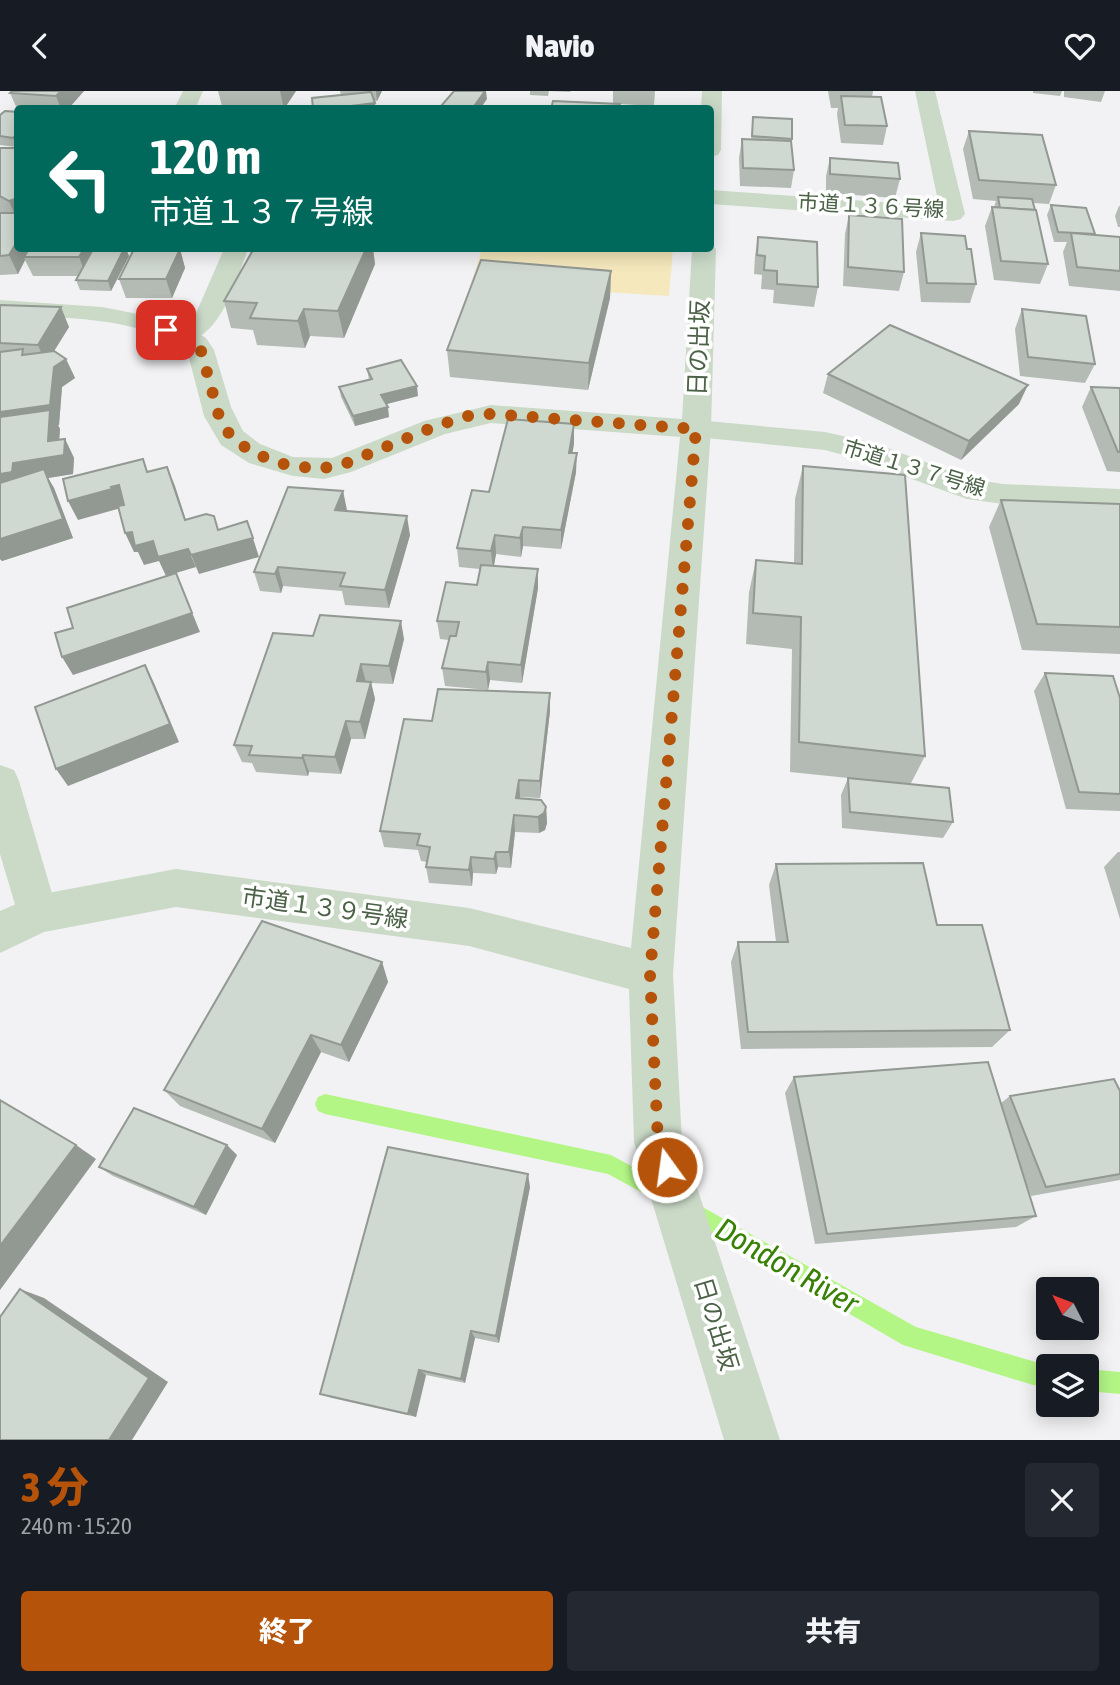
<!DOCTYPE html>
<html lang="ja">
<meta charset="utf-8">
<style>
body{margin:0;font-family:"Asap Condensed","Noto Sans JP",sans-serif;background:#242831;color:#f1f3f6;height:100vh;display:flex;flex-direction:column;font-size:26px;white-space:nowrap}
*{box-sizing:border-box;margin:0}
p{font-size:23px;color:#9ea1a6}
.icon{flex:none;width:38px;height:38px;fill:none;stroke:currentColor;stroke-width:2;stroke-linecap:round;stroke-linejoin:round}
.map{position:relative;height:1349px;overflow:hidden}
.side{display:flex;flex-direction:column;background:#171b24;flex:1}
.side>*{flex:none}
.top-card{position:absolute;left:14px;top:14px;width:700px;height:147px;border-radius:7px;box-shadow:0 4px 18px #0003;background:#00695c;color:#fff;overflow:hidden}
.needle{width:46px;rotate:312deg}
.controls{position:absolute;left:1036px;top:1186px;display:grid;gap:14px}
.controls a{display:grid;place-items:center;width:63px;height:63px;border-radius:7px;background:#171b24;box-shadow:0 4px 18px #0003;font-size:35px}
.pin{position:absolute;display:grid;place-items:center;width:60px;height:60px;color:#fff;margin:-30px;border-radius:14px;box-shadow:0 4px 10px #0006}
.me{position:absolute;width:77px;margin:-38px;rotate:346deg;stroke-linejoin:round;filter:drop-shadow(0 0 5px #0008)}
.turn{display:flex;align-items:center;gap:24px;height:147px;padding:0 21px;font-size:32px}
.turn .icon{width:91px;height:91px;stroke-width:2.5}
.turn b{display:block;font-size:49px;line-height:60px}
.round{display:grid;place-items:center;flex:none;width:74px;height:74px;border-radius:7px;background:#242831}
.headline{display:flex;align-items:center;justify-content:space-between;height:119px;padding:0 21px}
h1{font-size:42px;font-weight:800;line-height:52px;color:#b45309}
.cta{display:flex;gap:14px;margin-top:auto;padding:14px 21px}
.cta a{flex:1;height:80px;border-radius:7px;background:#b45309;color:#fff;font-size:28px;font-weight:800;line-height:80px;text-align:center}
.cta a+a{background:#242831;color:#f1f3f6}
header{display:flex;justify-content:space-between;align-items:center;height:91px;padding:0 21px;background:#171b24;font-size:32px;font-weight:800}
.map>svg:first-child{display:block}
.green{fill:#f5e8bd}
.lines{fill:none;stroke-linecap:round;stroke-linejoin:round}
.stream{fill:#b4f686;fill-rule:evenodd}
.minor{fill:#cadac7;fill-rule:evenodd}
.tertiary{fill:#cadac7;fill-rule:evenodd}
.wall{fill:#b3bbb4}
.shaded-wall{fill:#929892}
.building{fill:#d0d9d1;stroke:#929892;stroke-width:2}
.route{stroke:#b45309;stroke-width:12;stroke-dasharray:0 21.6}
.labels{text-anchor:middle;stroke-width:7;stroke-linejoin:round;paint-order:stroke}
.far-street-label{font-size:21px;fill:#4b6247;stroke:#fff}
.street-label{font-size:24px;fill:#4b6247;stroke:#fff}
.near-water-label{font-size:32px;font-style:italic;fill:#388006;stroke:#fff}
</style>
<header><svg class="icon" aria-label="back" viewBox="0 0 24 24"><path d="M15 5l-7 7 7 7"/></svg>Navio<svg class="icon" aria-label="heart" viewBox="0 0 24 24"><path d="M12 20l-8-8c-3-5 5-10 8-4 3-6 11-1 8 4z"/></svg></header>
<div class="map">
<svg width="1120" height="1349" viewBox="0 0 1120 1349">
<rect width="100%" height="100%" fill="#f2f2f4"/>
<!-- green -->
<path class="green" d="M482,158H673L669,205L471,193Z"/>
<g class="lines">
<!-- stream -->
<g class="stream">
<path d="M325,1003L611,1064L672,1097L675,1104L672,1111L665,1114L608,1083L325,1023L318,1020L315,1013L318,1006Z"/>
<path d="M690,1109L916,1236L1053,1276H1048V1296L1033,1294L903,1254L683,1126L680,1119L683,1112Z"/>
<path d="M1087,1278L1120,1281V1303L1087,1300Z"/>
</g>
<!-- minor -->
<g class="minor">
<path d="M183,0H203L195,18H174Z"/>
<path d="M915,0H935L965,123L961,128L953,130L710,113V99L939,115Z"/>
<path d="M224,158H248C236,189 218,260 173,249L169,243L197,220Z"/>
<path d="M696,329L825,341L874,352L971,388L1003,393L1120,398V420L1003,413L967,408L854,367L825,359L686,345L681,338L686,331Z"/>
<path d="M0,674L14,679L19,690L58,823L52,837L37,842L22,837L0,763Z"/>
</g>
<!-- tertiary -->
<g class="tertiary">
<path d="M702,0H722L721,59L718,64L710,66V18H701Z"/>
<path d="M710,152L716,158L711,338L673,883L682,1051L780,1349H724L634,1051L629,898L469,855L176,816L44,841L0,862V820L37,804L176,778L469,817L631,857L680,346L491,332L445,343L351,381L324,388L293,385L249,372L221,354L204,325L187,259C136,225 60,226 0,225V209L102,216L158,227L190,237L206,247L214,259L231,316L243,340L260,353L293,366L332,367L424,330L491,314L682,328L692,158H710Z"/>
</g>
</g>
<!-- wall -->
<g class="wall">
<path d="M12,0H84L68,18H18V20L10,2Z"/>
<path d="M218,0H296L284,18L222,15Z"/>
<path d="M340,0H382L377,10L341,4Z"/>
<path d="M530,0H571L570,1L549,0L548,5L530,4Z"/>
<path d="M613,0H655L654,15L620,13L619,18H551L613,13Z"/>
<path d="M828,0H873L872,6L887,35L883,54L841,52L837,23L838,17H831Z"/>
<path d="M1033,0H1062L1060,5L1033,2Z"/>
<path d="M1064,0H1105L1101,11L1064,6Z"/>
<path d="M5,20L17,56L0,54V24Z"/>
<path d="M753,26L792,48L791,52L794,79L791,97L740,95L739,67L742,48L751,49Z"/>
<path d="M969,40L1056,94L1049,113L1033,112L1048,173L1040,193L994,189L985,135L992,116H994L996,110L973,108L963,58Z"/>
<path d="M0,57H18V158H126L129,165L111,200L80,199L76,189L78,185H33L25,169L18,183L0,184Z"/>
<path d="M830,67L900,88L895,107L826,102V85Z"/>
<path d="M1051,114L1095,144L1120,146V200L1069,195L1063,161L1067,151H1054L1047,124Z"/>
<path d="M1119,115H1120V136H1118L1115,125Z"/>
<path d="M849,124L904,181L899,200L843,195L845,143Z"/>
<path d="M921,142L967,158L976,193L970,212L921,211L916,161Z"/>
<path d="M758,146L818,196L814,216L773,212L774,199L761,198L762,184L754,183L755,165Z"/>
<path d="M180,158L185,177L172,207H126L119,188Z"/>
<path d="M277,158H373L375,173L344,247L310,245L305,257L257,254L253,239L231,237L224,210L275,160Z"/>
<path d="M611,180L610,207L588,299L450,286L447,259Z"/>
<path d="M0,214L69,236L54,260L66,268L75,287L62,296L59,334H58L60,338L59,349L65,348L74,367L73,383L48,387L54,397L73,447L2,470L0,468Z"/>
<path d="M1022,218L1095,273L1085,292L1020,285L1015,238Z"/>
<path d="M367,278L418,305L386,313L389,326L355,335L341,306L339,296L369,289Z"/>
<path d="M828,283L1019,313L961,369L823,302Z"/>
<path d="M1091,296L1120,297V381L1107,380L1082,316Z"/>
<path d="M574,333V353L572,362L576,381L561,458L523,455L521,466L496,463L494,475L538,497L522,592L490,589L488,599L445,595L442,577L449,549L440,548L437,530L477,494L480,478L459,476L457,457L489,401Z"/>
<path d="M803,375L925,665L910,694L953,731L943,747L842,737L841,704L848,687L858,688L790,681L792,558L746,553L749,501L756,469L794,473L795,408Z"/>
<path d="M343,400L346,420L410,444L389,517L345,514L342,500L283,495L281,502L260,500L254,481Z"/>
<path d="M1001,409L1120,413V563L1022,559L989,436Z"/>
<path d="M313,545L404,548L393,593L371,592L375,608L365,648H351L341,683L309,681L308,685L256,681L252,672L242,671L234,654Z"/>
<path d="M1045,582L1120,607V720L1066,718L1034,600Z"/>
<path d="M550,620L540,707L520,706L519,707L546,716L547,732L545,739L539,742L515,741L511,777L498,776L496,783L473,782L472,795L429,792L426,776L427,771L421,770L418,759L384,756L380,740L432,630Z"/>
<path d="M1118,761H1120V828L1104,776Z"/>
<path d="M776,773L937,834L1010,939L992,956L741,958L731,871L738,851H776L769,794Z"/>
<path d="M382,871L388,891L349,971L321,961L275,1052L180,1015L164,999Z"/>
<path d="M794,986L1001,1012L1010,1005L1120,1000V1089L1031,1105L1025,1088L1036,1125L1016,1136L815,1153L785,1002Z"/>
<path d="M237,1064L206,1124L113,1085L99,1076Z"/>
<path d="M530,1096L499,1252L475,1247L465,1292L426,1284L416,1326L332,1307L320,1303Z"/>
</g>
<!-- shaded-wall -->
<g class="shaded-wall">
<path d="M61,0H84L68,18H61L56,5Z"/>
<path d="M280,0H296L284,18Z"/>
<path d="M376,0H382L377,10Z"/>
<path d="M485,0H486L487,8L480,18H472Z"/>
<path d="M375,12L376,18H351L350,15Z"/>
<path d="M18,42V55L17,56L13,47Z"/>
<path d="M18,107V129H17L9,110Z"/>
<path d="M18,149V158H31L24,166L25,169L18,183L9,164Z"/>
<path d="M84,158H102L87,186L79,166Z"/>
<path d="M124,158H126L129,165L111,200L108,190Z"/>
<path d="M180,158L185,177L172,207L166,188Z"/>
<path d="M366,158H373L375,173L344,247L338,220Z"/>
<path d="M611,180L610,207L588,299L589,272Z"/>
<path d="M61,216L69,236L46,273L38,254Z"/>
<path d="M304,218L310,245L305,257L298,230Z"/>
<path d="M66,268L75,287L62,296L59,334H58L60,338L58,365L65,348L74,367L73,383L48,387L54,397L73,447L2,470L0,468V321L54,276Z"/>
<path d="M1028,294L1019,313L961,369L969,350Z"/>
<path d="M417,295L418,305L383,314L381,304Z"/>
<path d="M388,316L389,326L355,335L353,325Z"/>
<path d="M574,333V353L569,381V362Z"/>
<path d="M577,362L576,381L561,458V439Z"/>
<path d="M167,376L175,395L192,448L185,429Z"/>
<path d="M119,394L127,413L121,417L78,429L68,410Z"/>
<path d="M343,400L347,419L340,438L335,419Z"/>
<path d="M407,425L410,444L389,517L385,499Z"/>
<path d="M523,436V455L521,466L520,447Z"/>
<path d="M132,441L153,450L188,458L196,476L166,485L159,470L144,474L138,461H134L125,442Z"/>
<path d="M495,444L496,463L493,479L491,460Z"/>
<path d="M253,447L259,466L199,483L191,464Z"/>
<path d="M278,476L283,495L281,502L275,483Z"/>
<path d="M538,478V497L522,592L521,574Z"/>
<path d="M176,482L200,541L73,584L62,566Z"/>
<path d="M401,530L404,548L393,593L389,575Z"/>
<path d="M488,571L490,589L488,599L486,581Z"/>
<path d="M361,573L366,591L357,590Z"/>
<path d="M145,574L154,592L179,651L68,695L56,678Z"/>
<path d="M371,591L375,608L365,648L360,631Z"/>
<path d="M550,602V620L540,707V690Z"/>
<path d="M346,630L351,648L341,683L335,666Z"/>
<path d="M303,664L309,681L308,685L302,667Z"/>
<path d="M519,689L520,706L517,723L516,707Z"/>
<path d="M546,716L547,732L545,739L539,742L538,726Z"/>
<path d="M514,724L515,741L511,777L509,761Z"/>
<path d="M496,761L498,776L496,783L494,768Z"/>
<path d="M471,766L473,782L472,795L469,779Z"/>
<path d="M382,871L388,891L349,971L341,954Z"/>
<path d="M311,944L321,961L275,1052L262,1038Z"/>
<path d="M76,1054L96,1068L0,1199V1155Z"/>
<path d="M227,1054L237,1064L206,1124L194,1116Z"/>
<path d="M528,1083L530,1096L499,1252L496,1245Z"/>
<path d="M20,1198L44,1207L168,1291L132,1349H109Z"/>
<path d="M471,1240L475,1247L465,1292L461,1288Z"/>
<path d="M419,1279L426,1284L416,1326L408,1323Z"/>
</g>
<!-- building -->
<g class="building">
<path d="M12,0H61L56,5L10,2Z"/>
<path d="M454,0H485L472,18H458L441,15Z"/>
<path d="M371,1L375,12L350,15L351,18H313L312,7Z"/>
<path d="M841,5L881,6L887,35L845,34Z"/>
<path d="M553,10L620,13L619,18H551Z"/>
<path d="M5,20L18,21V42L13,47L0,45V24Z"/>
<path d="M753,26L792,28V48L752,45Z"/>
<path d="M969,40L1042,44L1056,94L979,89Z"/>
<path d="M742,48L791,50L794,79L743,77Z"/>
<path d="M0,57H18V107L9,110L0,105Z"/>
<path d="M830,67L898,72L900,88L830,83Z"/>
<path d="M998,106L1032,108L1035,119L1000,117Z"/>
<path d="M1051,114L1086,117L1095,143L1058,141Z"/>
<path d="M992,116L1036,119L1048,173L1001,170Z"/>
<path d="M0,122H18V149L9,164L0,165Z"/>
<path d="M849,124L902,128L904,181L848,176Z"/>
<path d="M921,142L965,145L967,158H971L976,193L927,192Z"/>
<path d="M1071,142L1120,146V180L1077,176Z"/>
<path d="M758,146L817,151L818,196L777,193V180L764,179L765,165L757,164Z"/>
<path d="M29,158H84L79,166H24Z"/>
<path d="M93,158H124L108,190L76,189Z"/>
<path d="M134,158H180L166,188H119Z"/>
<path d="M277,158H366L338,220L304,218L298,230L250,227L257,212L224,210L253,159L275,160Z"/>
<path d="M481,169L611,180L589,272L447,259Z"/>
<path d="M0,214L61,216L38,254L0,252Z"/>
<path d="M1022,218L1086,225L1095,273L1028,266Z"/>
<path d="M890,234L1028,294L969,350L828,283Z"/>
<path d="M23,258L22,264L54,260L66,268L54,276L50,314L0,321V261Z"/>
<path d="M401,269L417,295L381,304L388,316L353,325L339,296L372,288L367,278Z"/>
<path d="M1091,296L1120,297V361H1118Z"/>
<path d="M50,319L48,350L65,348L64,364L13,372L12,381L0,383V326Z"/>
<path d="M508,328L574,333L569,362H577L561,439L523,436L520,447L495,444L491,460L457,457L472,399L489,401Z"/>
<path d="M143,368L147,381L167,376L185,429L206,423L214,425L218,439L247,430L253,447L191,464L188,458L158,466L153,450L135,455L132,441L125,442L118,415L124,414L119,394L111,396L112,398L68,410L63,388Z"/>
<path d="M803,375L905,384L925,665L799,651L801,526L753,522L756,469L802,473Z"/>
<path d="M44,378L63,428L0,448V392Z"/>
<path d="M288,396L343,400L335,419L407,425L385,499L340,495L345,482L278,476L275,483L254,481Z"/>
<path d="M1001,409L1120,413V536L1037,533Z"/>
<path d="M481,474L538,478L521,574L488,571L486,581L442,577L450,545H456L459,531L437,530L446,491L477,494Z"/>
<path d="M176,482L192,522L62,566L55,542L73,537L67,517Z"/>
<path d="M320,524L401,530L389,575L361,573L357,590L371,591L360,631L346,630L335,666L303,664L302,667L249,664L252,655L234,654L273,542L313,545Z"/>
<path d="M145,574L170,633L56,678L35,616Z"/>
<path d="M1045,582L1113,585L1120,607V703L1079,701Z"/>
<path d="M438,598L550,602L540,690L519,689L516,707L541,709L546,716L544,722L538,726L514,724L509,761H496L494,768L471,766L469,779L426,776L430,756L417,754L420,743L380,740L404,628L432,630Z"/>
<path d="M848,687L949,697L953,731L850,721Z"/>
<path d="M923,772L937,834H982L1010,939L748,941L738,851H788L776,773Z"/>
<path d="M262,830L382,871L341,954L311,944L262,1038L164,999Z"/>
<path d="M988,971L1036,1125L827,1143L794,986Z"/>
<path d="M1114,988L1120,1000V1083L1046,1096L1010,1005Z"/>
<path d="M0,1009L76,1054L0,1155Z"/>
<path d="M134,1017L227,1054L194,1116L99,1076Z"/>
<path d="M388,1056L528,1083L496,1245L471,1240L461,1288L419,1279L408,1323L320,1303Z"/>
<path d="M20,1198L149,1287L109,1349H0V1226Z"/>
</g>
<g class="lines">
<!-- route -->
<path class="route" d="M166,239L183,243L200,256L219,325L231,346L252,361L278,372L316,378L342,374L439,334L468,325L491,323L696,338L650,883L658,1051L667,1076"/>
</g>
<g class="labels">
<!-- far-street labels -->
<g class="far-street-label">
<text transform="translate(871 115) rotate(3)" y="7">市道１３６号線</text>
<text transform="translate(914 377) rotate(17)" y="7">市道１３７号線</text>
</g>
<!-- street labels -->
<g class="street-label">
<text transform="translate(699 257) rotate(-88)" y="8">日の出坂</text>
<text transform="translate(325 817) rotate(8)" y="8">市道１３９号線</text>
<text transform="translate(716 1233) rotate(73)" y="8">日の出坂</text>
</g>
<!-- near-water labels -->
<g class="near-water-label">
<text transform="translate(787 1175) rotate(30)" y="11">Dondon River</text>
</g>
</g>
</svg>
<div class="controls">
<a><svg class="needle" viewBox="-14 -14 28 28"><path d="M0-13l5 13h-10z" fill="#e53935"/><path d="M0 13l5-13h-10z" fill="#9ea1a6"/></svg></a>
<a><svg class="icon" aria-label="layers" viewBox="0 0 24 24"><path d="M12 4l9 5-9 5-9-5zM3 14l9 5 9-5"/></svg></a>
</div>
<div class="pin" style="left:166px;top:239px;background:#d93025"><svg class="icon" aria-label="arrive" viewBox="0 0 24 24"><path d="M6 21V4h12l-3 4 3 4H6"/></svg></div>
<svg class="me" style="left:667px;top:1076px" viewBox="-20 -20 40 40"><circle r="17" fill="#b45309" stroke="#fff" stroke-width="3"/><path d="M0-11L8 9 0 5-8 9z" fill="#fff"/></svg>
<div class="top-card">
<div class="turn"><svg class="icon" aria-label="left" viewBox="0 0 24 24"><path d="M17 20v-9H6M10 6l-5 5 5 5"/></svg><div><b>120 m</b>市道１３７号線</div></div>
</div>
</div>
<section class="side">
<div class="headline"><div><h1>3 分</h1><p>240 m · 15:20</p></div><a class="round"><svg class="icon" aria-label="close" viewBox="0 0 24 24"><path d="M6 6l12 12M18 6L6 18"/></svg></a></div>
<div class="cta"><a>終了</a><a>共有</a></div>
</section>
